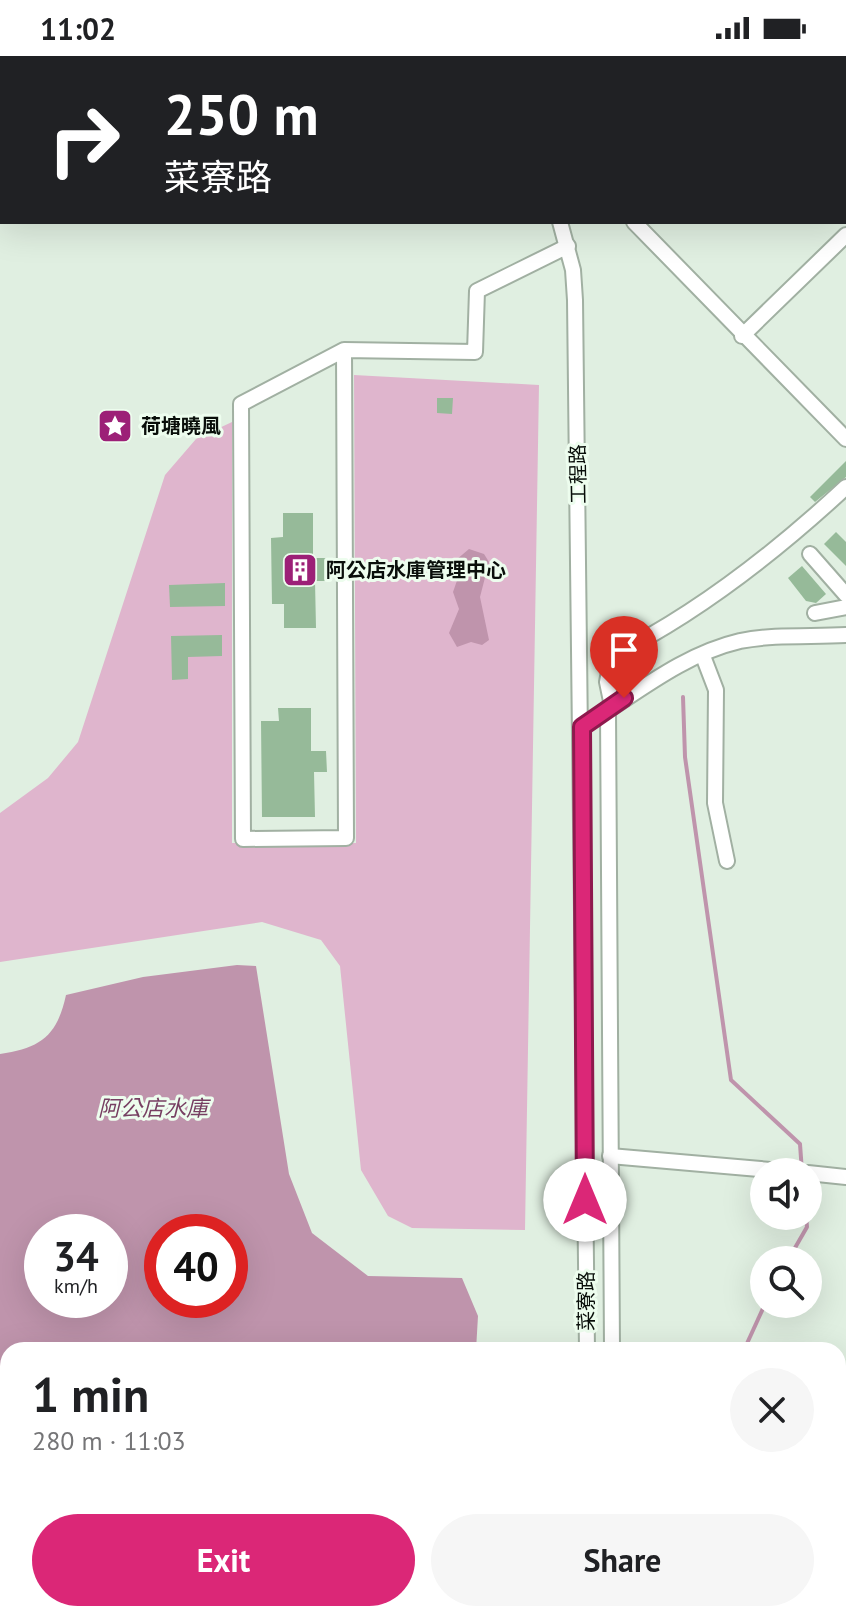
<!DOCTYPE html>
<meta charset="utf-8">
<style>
body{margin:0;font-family:"PT Sans","Noto Sans TC",sans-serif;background:#f6f6f6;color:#202124;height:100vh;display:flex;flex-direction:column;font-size:30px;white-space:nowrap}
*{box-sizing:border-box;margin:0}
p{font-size:26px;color:#757577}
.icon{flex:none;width:44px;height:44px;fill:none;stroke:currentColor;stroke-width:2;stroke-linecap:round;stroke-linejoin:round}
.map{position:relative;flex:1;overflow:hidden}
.details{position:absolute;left:0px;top:1286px;width:846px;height:280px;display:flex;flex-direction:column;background:#fff;border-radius:24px 24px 0 0;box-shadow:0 8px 32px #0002}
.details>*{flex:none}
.banner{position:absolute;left:0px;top:0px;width:846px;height:168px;box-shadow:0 8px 32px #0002;background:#202124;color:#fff;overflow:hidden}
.fabs{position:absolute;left:750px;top:1102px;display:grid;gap:16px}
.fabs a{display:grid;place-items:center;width:72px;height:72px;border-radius:50%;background:#fff;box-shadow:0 8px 32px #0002;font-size:40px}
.speed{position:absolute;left:24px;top:1158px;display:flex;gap:16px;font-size:40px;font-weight:700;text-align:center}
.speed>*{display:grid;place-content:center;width:104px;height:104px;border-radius:50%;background:#fff;box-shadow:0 8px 32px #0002;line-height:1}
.speed small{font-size:20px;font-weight:400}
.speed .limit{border:12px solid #d22;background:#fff;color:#111}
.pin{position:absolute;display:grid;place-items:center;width:68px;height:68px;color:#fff;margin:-82px -34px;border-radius:50% 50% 50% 0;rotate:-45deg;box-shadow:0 0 8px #0007}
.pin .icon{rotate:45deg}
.me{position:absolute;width:88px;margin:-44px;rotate:0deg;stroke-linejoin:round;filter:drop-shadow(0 0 6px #0008)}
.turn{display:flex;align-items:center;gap:28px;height:168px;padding:0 32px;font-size:36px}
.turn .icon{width:104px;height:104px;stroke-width:2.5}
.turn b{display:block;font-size:56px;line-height:68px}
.round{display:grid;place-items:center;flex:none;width:84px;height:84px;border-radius:42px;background:#f6f6f6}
.summary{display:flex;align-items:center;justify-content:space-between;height:136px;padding:0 32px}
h1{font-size:48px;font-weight:600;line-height:60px}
.action{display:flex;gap:16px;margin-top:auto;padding:16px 32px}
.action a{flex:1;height:92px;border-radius:48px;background:#db2777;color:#fff;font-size:32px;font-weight:600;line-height:92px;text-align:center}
.action a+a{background:#f6f6f6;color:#202124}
.status{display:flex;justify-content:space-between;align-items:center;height:56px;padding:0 40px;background:#fff;direction:ltr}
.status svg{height:22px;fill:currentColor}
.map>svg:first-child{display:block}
.green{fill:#dfb5cd}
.water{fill:#bf94ac;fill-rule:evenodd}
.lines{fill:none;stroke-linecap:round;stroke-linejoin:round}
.stream{stroke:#bf94ac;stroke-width:4}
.building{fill:#96ba99}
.minor-casing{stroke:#a1b0a2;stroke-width:18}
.minor{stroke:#fff;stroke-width:14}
.route-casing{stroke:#8e194d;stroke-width:20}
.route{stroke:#db2777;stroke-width:14}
.labels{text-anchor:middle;stroke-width:6;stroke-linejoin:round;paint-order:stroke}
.poi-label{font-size:20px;font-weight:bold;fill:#090e0a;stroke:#edfdee;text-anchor:start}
.street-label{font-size:20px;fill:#090e0a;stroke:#edfdee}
.water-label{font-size:22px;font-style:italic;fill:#773f62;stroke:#edfdee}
</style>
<div class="status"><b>11:02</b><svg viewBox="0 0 49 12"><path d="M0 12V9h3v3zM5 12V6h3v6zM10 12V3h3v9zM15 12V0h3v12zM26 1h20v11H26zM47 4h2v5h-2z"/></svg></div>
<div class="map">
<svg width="846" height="1566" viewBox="0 0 846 1566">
<rect width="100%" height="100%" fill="#e0efe1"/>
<!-- green -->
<path class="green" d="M354,319L539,329L525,1174L412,1172L388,1160L361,1114L340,910L321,884L262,866L0,906V757L48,722L78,686L165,419L196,383L232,366V787H356Z"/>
<!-- water -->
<g class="water">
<path d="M469,493L484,498L489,506L480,541L489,584L482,589L471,586L457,591L449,577L459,553L453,536L460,516L456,504Z"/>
<path d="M237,909L256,910L289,1118L312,1177L368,1220L462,1222L478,1260L476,1294H8V1558H471V1566H0V998C41,992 57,980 66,939L143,921ZM42,1176H110V1244H42ZM162,1176H230V1244H162Z"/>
</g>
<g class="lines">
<!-- stream -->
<g class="stream">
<path d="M683,641L685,701L731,1024L800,1088L802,1116"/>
<path d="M788,1204L807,1171L806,1160"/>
<path d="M744,1294L765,1248"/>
<path d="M838,1501L846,1511"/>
</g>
</g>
<!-- building -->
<g class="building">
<path d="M437,342H453L452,358L437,357Z"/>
<path d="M846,405V421L815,446L810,441Z"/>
<path d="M283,457H313V502H328V525H315L316,572H284V548H272L271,482L283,481Z"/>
<path d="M836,476L846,486V510L824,488Z"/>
<path d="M802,510L826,538L816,547L806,545L788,522Z"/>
<path d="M225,527V550L170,551L169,529Z"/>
<path d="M222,579V600L188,601V623L172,624L171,580Z"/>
<path d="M278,652H311V695H326L327,716H314L315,761H262L261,665H279Z"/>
</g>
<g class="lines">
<!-- minor casing -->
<g class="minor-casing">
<g id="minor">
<path d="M106,2L108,0"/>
<path d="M532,2V0"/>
<path d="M779,2L781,0"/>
<path d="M0,46L2,48"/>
<path d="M844,80L846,82"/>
<path d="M0,108L2,106"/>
<path d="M560,166L573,214L575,244L587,1294"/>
<path d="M634,166L846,383"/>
<path d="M742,280L846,179"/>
<path d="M344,294L346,782L243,783L241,348L344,294L475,296L477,235L568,190"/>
<path d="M810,498L846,539"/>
<path d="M815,557L846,551"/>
<path d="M703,600L716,634L715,747L727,805"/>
<path d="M612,650L607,626L612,600C697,558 777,495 846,431"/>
<path d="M608,656L612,1294"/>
<path d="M582,671C632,641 680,599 740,585C775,578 811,581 846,579"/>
<path d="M610,1100L794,1116"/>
<path d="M808,1117L846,1121"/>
<path d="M588,1558V1566"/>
<path d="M615,1558V1566"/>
</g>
</g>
<!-- minor -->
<use href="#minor" class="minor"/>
</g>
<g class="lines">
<!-- route casing -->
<g class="route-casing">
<path id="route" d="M585,1144L582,671L624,642"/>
</g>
<!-- route -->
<use href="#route" class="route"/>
</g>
<!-- icons -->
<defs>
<g id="sight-square" transform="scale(1.8)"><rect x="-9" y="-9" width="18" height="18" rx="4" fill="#9c2077" stroke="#edfdee"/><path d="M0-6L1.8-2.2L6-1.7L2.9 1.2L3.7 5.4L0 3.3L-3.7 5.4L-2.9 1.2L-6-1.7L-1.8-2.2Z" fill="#fff"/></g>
<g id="building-square" transform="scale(1.8)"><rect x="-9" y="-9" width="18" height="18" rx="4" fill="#9c2077" stroke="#edfdee"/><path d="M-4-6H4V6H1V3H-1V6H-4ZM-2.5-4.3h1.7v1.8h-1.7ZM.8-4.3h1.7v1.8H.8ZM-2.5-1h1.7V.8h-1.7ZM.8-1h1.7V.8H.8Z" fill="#fff"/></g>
</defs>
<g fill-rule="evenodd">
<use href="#sight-square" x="115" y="370"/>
<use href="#building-square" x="300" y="514"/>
</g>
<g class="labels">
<!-- poi labels -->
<g class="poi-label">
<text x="141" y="377">荷塘曉風</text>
<text x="326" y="521">阿公店水庫管理中心</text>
</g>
<!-- street labels -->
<g class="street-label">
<text transform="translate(578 418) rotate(-91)" y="7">工程路</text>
<text transform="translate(586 1245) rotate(-90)" y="7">菜寮路</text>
</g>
<!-- water labels -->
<g class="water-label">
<text x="153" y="1060">阿公店水庫</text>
</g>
</g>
</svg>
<div class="fabs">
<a><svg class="icon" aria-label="sound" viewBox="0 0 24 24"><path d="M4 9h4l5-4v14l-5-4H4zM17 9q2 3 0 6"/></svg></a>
<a><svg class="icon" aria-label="search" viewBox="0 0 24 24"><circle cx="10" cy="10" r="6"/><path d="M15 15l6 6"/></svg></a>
</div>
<div class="speed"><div>34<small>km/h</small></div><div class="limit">40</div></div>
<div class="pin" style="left:624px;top:642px;background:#d93025"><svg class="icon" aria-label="arrive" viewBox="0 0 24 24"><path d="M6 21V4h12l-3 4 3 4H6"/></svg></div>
<svg class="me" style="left:585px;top:1144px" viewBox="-20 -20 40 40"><circle r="19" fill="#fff"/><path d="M0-13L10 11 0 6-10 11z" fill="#db2777"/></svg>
<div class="banner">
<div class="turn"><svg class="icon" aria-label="right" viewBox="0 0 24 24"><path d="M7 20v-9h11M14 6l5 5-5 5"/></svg><div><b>250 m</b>菜寮路</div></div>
</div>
<section class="details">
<div class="summary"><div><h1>1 min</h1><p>280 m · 11:03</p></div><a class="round"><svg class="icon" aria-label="close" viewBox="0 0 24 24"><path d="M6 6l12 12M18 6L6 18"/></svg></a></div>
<div class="action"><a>Exit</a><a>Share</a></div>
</section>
</div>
